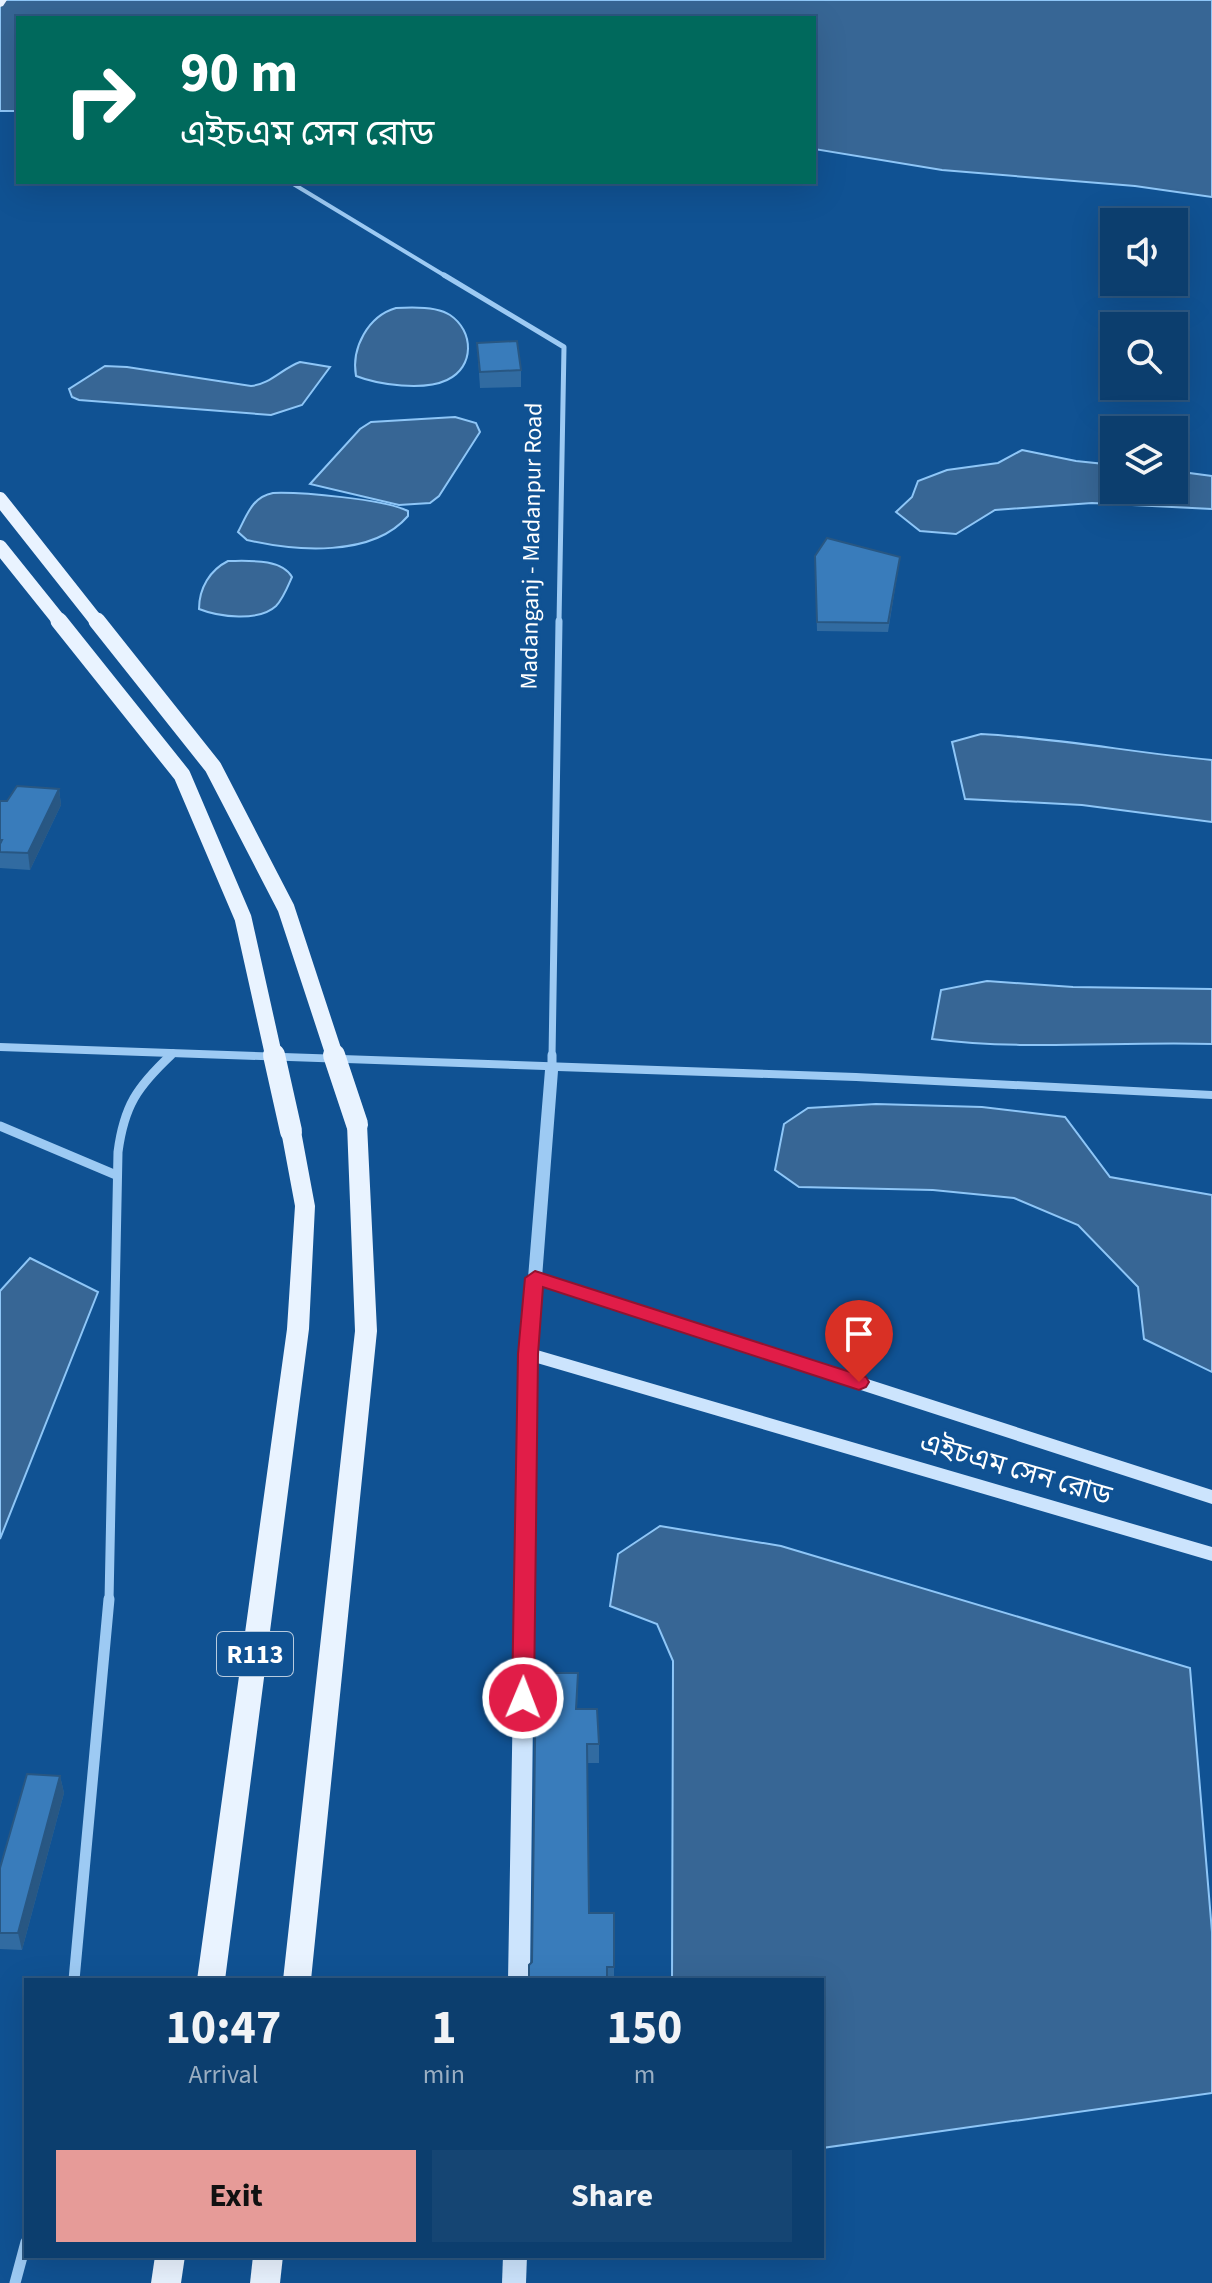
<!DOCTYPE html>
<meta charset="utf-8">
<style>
body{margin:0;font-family:"Source Sans 3","Noto Sans Bengali",sans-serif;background:#154573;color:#f1f3f6;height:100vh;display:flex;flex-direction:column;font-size:30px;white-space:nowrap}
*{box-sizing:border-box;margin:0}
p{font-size:26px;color:#9aaec2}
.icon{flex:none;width:44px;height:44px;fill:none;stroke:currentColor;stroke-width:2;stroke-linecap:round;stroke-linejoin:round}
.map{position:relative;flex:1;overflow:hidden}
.sheet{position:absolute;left:24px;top:1978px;width:800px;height:280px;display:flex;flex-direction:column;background:#0c3e6e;border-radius:0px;box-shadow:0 8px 32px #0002,0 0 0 2px #2c5781}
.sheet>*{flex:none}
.guide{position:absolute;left:16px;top:16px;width:800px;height:168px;border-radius:0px;box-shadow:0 8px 32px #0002,0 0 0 2px #2c5781;background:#00695c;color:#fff;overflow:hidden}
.tools{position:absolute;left:1100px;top:208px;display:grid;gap:16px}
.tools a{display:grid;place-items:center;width:88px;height:88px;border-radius:0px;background:#0c3e6e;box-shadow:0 8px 32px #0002,0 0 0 2px #2c5781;font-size:40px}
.pin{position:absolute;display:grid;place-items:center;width:68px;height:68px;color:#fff;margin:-82px -34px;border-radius:50% 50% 50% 0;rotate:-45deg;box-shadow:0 0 8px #0007}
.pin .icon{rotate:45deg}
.me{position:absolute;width:88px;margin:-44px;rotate:1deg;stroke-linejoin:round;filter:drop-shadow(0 0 6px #0008)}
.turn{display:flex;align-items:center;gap:28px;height:168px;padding:0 32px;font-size:36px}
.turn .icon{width:104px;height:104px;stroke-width:2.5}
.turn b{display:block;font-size:56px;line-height:68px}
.eta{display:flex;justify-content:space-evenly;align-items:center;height:136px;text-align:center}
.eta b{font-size:48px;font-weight:700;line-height:56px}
.action{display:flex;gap:16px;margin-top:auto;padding:16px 32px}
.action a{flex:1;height:92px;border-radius:0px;background:#e69b98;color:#111;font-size:32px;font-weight:700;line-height:92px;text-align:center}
.action a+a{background:#154573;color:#f1f3f6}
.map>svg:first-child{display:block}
.water{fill:#376695;stroke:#8ec6f7;stroke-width:2}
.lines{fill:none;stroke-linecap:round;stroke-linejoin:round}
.minor-far4{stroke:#9dcaf3;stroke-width:4}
.minor-far3{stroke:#9dcaf3;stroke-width:5}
.minor-far2{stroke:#9dcaf3;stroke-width:7}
.minor-far1{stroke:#9dcaf3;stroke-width:9}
.minor{stroke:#9dcaf3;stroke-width:11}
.tertiary{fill:#9dcaf3;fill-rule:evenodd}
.secondary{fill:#cce4fd;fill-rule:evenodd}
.primary{fill:#e9f3ff;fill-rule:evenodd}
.primary-bridge-far2{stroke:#e9f3ff;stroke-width:14}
.primary-bridge-far1{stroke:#e9f3ff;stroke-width:17}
.primary-bridge{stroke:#e9f3ff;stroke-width:22}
.wall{fill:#316ba1}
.shaded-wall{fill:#285783}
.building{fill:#397cbb;stroke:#285783;stroke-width:2}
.route{fill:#e11d48;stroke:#92132f;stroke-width:2}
.labels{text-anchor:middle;stroke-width:6;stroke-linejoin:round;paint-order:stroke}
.far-street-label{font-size:24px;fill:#fff;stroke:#105293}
.shield{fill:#105293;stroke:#b7cbdf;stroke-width:2}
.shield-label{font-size:26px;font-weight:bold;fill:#fff}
.street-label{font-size:28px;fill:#fff;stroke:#105293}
</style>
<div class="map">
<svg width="1212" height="2283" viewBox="0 0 1212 2283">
<rect width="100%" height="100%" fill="#105293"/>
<!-- water -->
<g class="water">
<path d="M0,0H1212V197L1135,186L942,170L814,149V18H18V111H0Z"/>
<path d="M396,308C411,307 437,306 450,315C474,331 475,367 447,380C424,391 379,385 356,376C351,348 368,316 396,308Z"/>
<path d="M300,362L330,367L302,405L271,415L79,400L72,397L69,389L105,366L127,367L251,386C271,384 281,369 300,362Z"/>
<path d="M455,417L476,423L480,432L439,496L430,503L399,505L310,484L360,429L371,422Z"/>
<path d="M1022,450L1076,461L1114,465V490H1174V471L1212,476V509L1092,503L995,510L956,534L920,531L896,512L912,497L918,481L947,470L998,463Z"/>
<path d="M273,493C301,492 384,499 408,511V516C372,558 295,551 247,540L238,532C247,515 252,497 273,493Z"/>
<path d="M228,561C248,561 281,558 292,577C288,586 283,599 276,606C259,622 219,617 199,609C199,588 210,570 228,561Z"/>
<path d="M981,734C1059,738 1135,753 1212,760V822L1082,805L965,799L952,742Z"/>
<path d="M987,981L1073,987L1212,989V1044C1119,1041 1025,1051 932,1039L941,990Z"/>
<path d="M876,1104L982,1107L1065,1117L1110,1177L1212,1195V1372L1144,1339L1138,1287L1078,1225L1014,1198L933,1190L799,1187L775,1170L784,1124L808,1108Z"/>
<path d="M30,1258L98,1292L0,1539V1291Z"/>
<path d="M660,1526L781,1546L1190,1668L1212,1932V2093L822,2148V1980H672L673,1661L657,1624L610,1606L618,1554Z"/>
</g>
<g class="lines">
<!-- minor-far4 -->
<path class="minor-far4" d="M290,182L447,277"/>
<!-- minor-far3 -->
<path class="minor-far3" d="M444,275L564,347L559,623"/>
<!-- minor-far2 -->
<g class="minor-far2">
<path d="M169,1057L173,1053"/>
<path d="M552,1057L559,621"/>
</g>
<!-- minor-far1 -->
<g class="minor-far1">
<path d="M552,1066V1055"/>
<path d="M0,1126L116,1175"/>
<path d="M109,1601L118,1152C124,1106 137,1087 171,1055"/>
</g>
<!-- minor -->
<g class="minor">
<path d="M74,1980L109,1599"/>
<path d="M15,2283L26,2242"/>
</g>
<!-- tertiary -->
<path class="tertiary" d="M0,1043L856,1073L1212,1091V1099L856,1081L558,1071L542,1278L535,1283L528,1278L545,1070L0,1051Z"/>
<!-- secondary -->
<g class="secondary">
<path d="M535,1272L1212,1490V1504L543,1287L537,1350L1212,1547V1561L537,1363L530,1980H508L519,1354L527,1278Z"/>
<path d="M503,2256H527L526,2283H502Z"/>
</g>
<!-- primary -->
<g class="primary">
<path d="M0,0H7L3,6L0,7Z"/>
<path d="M357,1118L367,1124L377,1331L311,1980H283L355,1331L347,1124Z"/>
<path d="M291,1125L301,1131L315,1206L309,1329L225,1980H197L287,1329L295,1206L281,1131Z"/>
<path d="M155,2256H185L181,2283H151Z"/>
<path d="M253,2256H283L280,2283H250Z"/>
</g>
<!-- primary-bridge-far2 -->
<g class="primary-bridge-far2">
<path d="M0,499L98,623"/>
<path d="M0,547L61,623"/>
</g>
<!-- primary-bridge-far1 -->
<g class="primary-bridge-far1">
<path d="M59,621L182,775L243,918L274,1057"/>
<path d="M97,621L213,767L286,908L335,1057"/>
</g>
<!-- primary-bridge -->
<g class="primary-bridge">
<path d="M274,1055L291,1131"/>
<path d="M334,1055L357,1124"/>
</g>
</g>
<!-- wall -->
<g class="wall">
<path d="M477,343L521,370V387L480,388Z"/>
<path d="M815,556L900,557L888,632L817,631Z"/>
<path d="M59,789L61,805L30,870L0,868V801H7Z"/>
<path d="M578,1673L577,1709L599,1744V1763H587L589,1913H614V1980H529Z"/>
<path d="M60,1776L64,1793L22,1950L0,1949V1868Z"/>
</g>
<!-- shaded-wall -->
<g class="shaded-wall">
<path d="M59,789L61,805L30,870L28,853Z"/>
<path d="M60,1776L64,1793L22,1950L18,1933Z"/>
</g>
<!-- building -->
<g class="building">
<path d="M517,341L521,370L480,372L477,343Z"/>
<path d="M827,538L900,557L888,623L817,622L815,556Z"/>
<path d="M17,786L59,789L28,853L0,852V844L2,840H0V801H7Z"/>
<path d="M536,1673H578L576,1709H597L599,1744H587L589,1913H614V1967H607V1980H529V1965L532,1962Z"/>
<path d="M27,1774L60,1776L18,1933H0V1868Z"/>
</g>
<!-- route -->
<path class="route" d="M535,1271L866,1377L869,1382L866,1387L859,1390L543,1287L538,1354L534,1698L531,1705L523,1707L515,1705L512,1698L518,1354L525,1278Z"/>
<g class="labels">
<!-- far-street labels -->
<g class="far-street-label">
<text transform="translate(531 546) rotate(-89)" y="8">Madanganj - Madanpur Road</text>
</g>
<!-- shield labels -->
<rect class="shield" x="217" y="1632" width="76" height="44" rx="6"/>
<g class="shield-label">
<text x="255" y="1663">R113</text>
</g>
<!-- street labels -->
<g class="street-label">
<text transform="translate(1016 1468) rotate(16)" y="10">এইচএম সেন রোড</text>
</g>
</g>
</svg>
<div class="tools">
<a><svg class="icon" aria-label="sound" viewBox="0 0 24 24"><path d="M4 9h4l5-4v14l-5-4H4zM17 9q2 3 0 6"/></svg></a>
<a><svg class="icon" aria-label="search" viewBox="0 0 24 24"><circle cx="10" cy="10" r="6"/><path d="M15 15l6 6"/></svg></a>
<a><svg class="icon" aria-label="layers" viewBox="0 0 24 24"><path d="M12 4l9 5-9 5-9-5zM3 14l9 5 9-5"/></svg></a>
</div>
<div class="pin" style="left:859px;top:1382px;background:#d93025"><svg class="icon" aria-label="arrive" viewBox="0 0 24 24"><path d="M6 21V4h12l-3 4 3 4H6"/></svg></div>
<svg class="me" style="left:523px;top:1698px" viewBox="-20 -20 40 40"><circle r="17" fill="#e11d48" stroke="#fff" stroke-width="3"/><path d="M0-11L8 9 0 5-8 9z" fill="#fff"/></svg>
<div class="guide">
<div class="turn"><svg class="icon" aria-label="right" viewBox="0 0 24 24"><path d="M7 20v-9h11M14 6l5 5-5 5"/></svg><div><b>90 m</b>এইচএম সেন রোড</div></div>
</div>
<section class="sheet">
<div class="eta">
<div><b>10:47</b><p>Arrival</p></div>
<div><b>1</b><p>min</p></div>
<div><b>150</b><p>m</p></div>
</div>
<div class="action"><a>Exit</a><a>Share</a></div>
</section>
</div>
